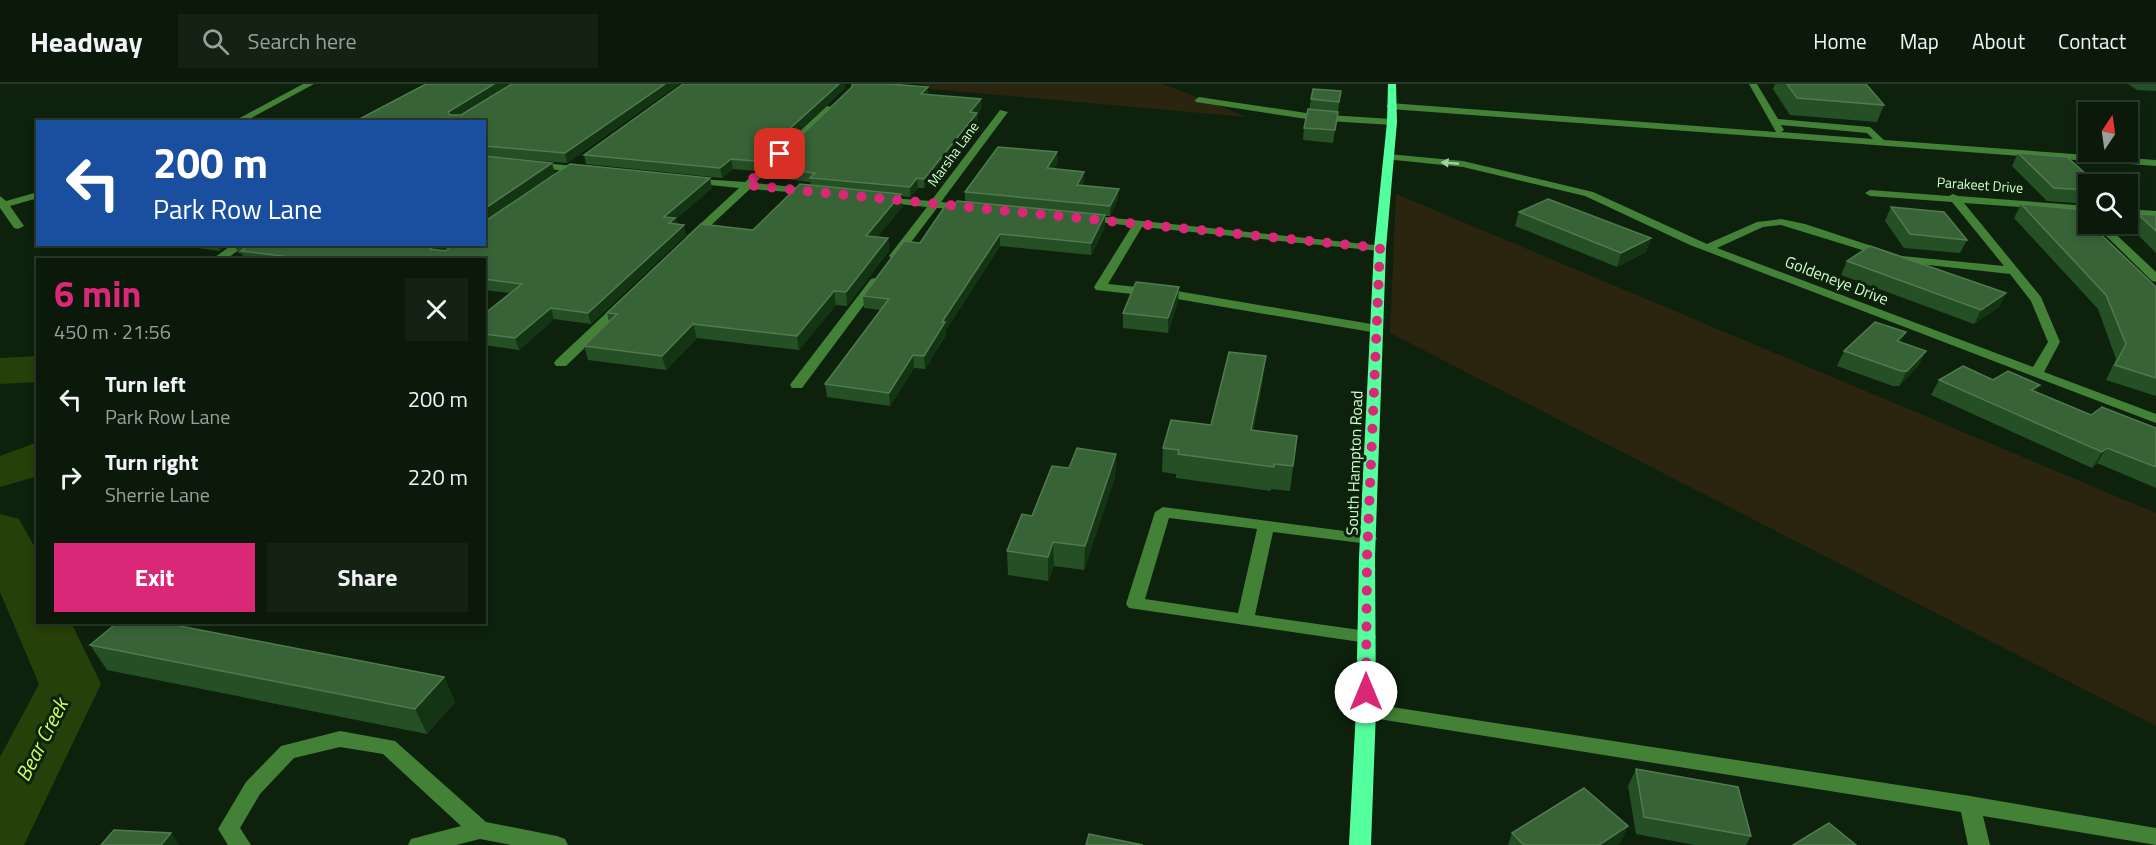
<!DOCTYPE html>
<meta charset="utf-8">
<style>
body{margin:0;font-family:"Titillium Web",sans-serif;background:#132213;color:#f1f3f6;height:100vh;display:flex;flex-direction:column;font-size:22px;white-space:nowrap}
*{box-sizing:border-box;margin:0}
p{font-size:20px;color:#99a09c}
.icon{flex:none;width:33px;height:33px;fill:none;stroke:currentColor;stroke-width:2;stroke-linecap:round;stroke-linejoin:round}
.map{position:relative;flex:1;overflow:hidden}
.sheet{position:absolute;left:36px;top:174px;width:450px;height:366px;display:flex;flex-direction:column;background:#0a190a;border-radius:0px;box-shadow:0 3px 9px #0003,0 0 0 2px #2a382b}
.sheet>*{flex:none}
.guide{position:absolute;left:36px;top:36px;width:450px;height:126px;border-radius:0px;box-shadow:0 3px 9px #0003,0 0 0 2px #2a382b;background:#1a4fa0;color:#fff;overflow:hidden}
.needle{width:39px;rotate:13deg}
.tools{position:absolute;left:2078px;top:18px;display:grid;gap:12px}
.tools a{display:grid;place-items:center;width:60px;height:60px;border-radius:0px;background:#0a190a;box-shadow:0 3px 9px #0003,0 0 0 2px #2a382b;font-size:30px}
.pin{position:absolute;display:grid;place-items:center;width:51px;height:51px;color:#fff;margin:-26px;border-radius:12px;box-shadow:0 3px 9px #0006}
.me{position:absolute;width:66px;margin:-33px;rotate:0deg;stroke-linejoin:round;filter:drop-shadow(0 0 4px #0008)}
.turn{display:flex;align-items:center;gap:21px;height:126px;padding:0 18px;font-size:27px}
.turn .icon{width:78px;height:78px;stroke-width:2.5}
.turn b{display:block;font-size:42px;line-height:51px}
.round{display:grid;place-items:center;flex:none;width:63px;height:63px;border-radius:0px;background:#132213}
.summary{display:flex;align-items:center;justify-content:space-between;height:102px;padding:0 18px}
h1{font-size:36px;font-weight:700;line-height:45px;color:#db2777}
.primary-button{display:flex;gap:12px;margin-top:auto;padding:12px 18px}
.primary-button a{flex:1;height:69px;border-radius:0px;background:#db2777;color:#fff;font-size:24px;font-weight:700;line-height:69px;text-align:center}
.primary-button a+a{background:#132213;color:#f1f3f6}
ul{padding:0;list-style:none}
li{display:flex;align-items:center;gap:18px;height:78px;padding:0 18px}
li div{flex:1}
li b{display:block;font-size:22px}
li em{font-style:normal}
header{display:flex;align-items:center;gap:36px;box-sizing:border-box;height:84px;padding:0 30px;background:#0a190a;border-bottom:2px solid #2a382b}
header strong{font-size:28px}
nav{display:flex;gap:33px;margin-inline-start:auto;font-size:21px}
.search{width:420px;height:54px;background:#132213;display:flex;align-items:center;gap:15px;box-sizing:border-box;padding:0 21px;border-radius:0px;color:#99a09c;font-size:22px}
.map>svg:first-child{display:block}
.green{fill:#2b2510}
.lines{fill:none;stroke-linecap:round;stroke-linejoin:round}
.river{fill:#273f08;fill-rule:evenodd}
.minor{fill:#428136;fill-rule:evenodd}
.major{fill:#54ff9d;fill-rule:evenodd}
.wall{fill:#255025}
.shaded-wall{fill:#143514}
.building{fill:#376337;stroke:#507b4e;stroke-width:1.5}
.oneway{fill:#9fd398}
.route{stroke:#db2777;stroke-width:10;stroke-dasharray:0 18}
.labels{text-anchor:middle;stroke-width:6;stroke-linejoin:round;paint-order:stroke}
.far-street-label{font-size:14px;fill:#d1ffcd;stroke:#0d210d}
.street-label{font-size:16px;fill:#d1ffcd;stroke:#0d210d}
.near-water-label{font-size:21px;font-style:italic;fill:#d3ff5b;stroke:#0d210d}
</style>
<header>
<strong>Headway</strong>
<div class="search"><svg class="icon" aria-label="search" viewBox="0 0 24 24"><circle cx="10" cy="10" r="6"/><path d="M15 15l6 6"/></svg>Search here</div>
<nav><a>Home</a><a>Map</a><a>About</a><a>Contact</a></nav>
</header>
<div class="map">
<svg width="2156" height="761" viewBox="0 0 2156 761">
<rect width="100%" height="100%" fill="#0d210d"/>
<!-- green -->
<g class="green">
<path d="M921,0H1163L1247,33L931,5Z"/>
<path d="M1396,110L2156,429V642L1390,249Z"/>
</g>
<g class="lines">
<!-- river -->
<g class="river">
<path d="M38,272V298L0,300V274Z"/>
<path d="M38,358V392L0,403V372Z"/>
<path d="M0,430L19,435L38,469V538H71L101,600L24,761H0V673L39,600L0,508Z"/>
</g>
<!-- minor -->
<g class="minor">
<path d="M303,0H314L244,38H232Z"/>
<path d="M1749,0H1757L1778,35L1870,43L1884,56L2156,76V82L1390,25L1386,22L1390,19L1776,48ZM1781,41L1867,49L1873,55L1781,48L1784,46Z"/>
<path d="M1199,13L1313,30L1392,35L1397,38L1392,41L1313,36L1196,18L1195,16Z"/>
<path d="M827,22L835,24L755,99L813,105L817,106V110L750,105L694,157H686V153L739,104L690,99L685,96L686,94L745,98Z"/>
<path d="M1000,26L1008,28L941,118L974,121L979,124L978,126L937,124L899,174H891L889,172L927,123L881,118L877,117V113L931,117Z"/>
<path d="M1388,70L1463,77L1593,108L1707,160L1757,138L1781,135L1805,140L1902,172L2004,182L1952,118L1870,112L1865,109L1870,106L1949,112L1953,110L1958,112L2088,122V128L1964,119L2041,213L2060,258L2044,288L2156,330V339L1690,161L1585,112L1463,83L1385,75L1383,73ZM1781,141L1901,178L2010,190L2031,217L2048,258L2033,283L1717,164L1763,143Z"/>
<path d="M535,78L583,83L588,86L583,89L531,83L530,81Z"/>
<path d="M38,108V114L10,122L24,142L18,145L14,144L0,124V112L6,117Z"/>
<path d="M2127,125L2156,127V133L2127,131Z"/>
<path d="M1085,131L1384,162V166L1380,167L1142,143L1108,200L1177,207L1377,241L1383,245L1377,249L1177,215L1096,206L1094,203L1132,142L1081,136V132Z"/>
<path d="M2094,140H2105L2156,188V198L2152,197Z"/>
<path d="M233,160H247L225,176H211Z"/>
<path d="M875,194L881,198L802,304H792L790,301L792,298L871,195Z"/>
<path d="M623,216L629,220L627,223L566,282H556L554,279L556,276L619,217Z"/>
<path d="M1163,423L1375,451L1377,455L1369,460L1273,448L1255,531L1367,547L1373,548L1376,553L1373,558L1367,559L1129,524L1126,520L1155,428ZM1169,434L1257,445L1238,529L1145,515Z"/>
<path d="M1366,619L1970,712L2156,744V761L1983,732L1990,761H1968L1961,728L1366,633L1359,631L1356,626L1359,621Z"/>
<path d="M340,647L395,657L486,738L557,752L565,755L568,761H511L480,755L456,761H408L411,755L461,742L383,670L340,663L294,674L260,710L240,744L251,761H228L218,745L246,698L281,662Z"/>
</g>
<!-- major -->
<path class="major" d="M1388,0H1396L1397,38L1386,164L1375,473L1376,626L1371,761H1349L1356,626L1359,473L1374,164L1387,38Z"/>
</g>
<!-- wall -->
<g class="wall">
<path d="M679,0L567,79L484,72V38L472,24Z"/>
<path d="M1775,0H1866L1884,21L1877,38L1790,31L1773,5Z"/>
<path d="M2128,0H2156V7L2137,6Z"/>
<path d="M845,4L756,87L733,85L722,94L586,80L584,71Z"/>
<path d="M1341,7L1333,59L1303,56L1304,44L1309,26L1311,15Z"/>
<path d="M929,11L982,24L977,29L978,37L924,104H918L910,113L901,112L902,123L877,153L888,154L889,167L847,222L836,221L799,266L697,254L666,286L588,276L584,262L609,238L607,229L753,146L811,101L810,98L784,95V90L772,89L771,80Z"/>
<path d="M2018,69L2088,100V120L2047,117L2012,82Z"/>
<path d="M484,72L555,89L485,137L712,104L676,135L677,140L686,151L591,240L554,235L519,266L484,261V230L510,209L484,206V176H245L242,170L238,169L234,160H451L444,167H445L484,160Z"/>
<path d="M1058,78L1053,85L1084,97L1082,101L1118,115L1110,132H1105V143L1091,171L1000,162L946,246V251L925,285L914,284L890,322L827,313L825,300L880,226L864,224L863,212L920,159L953,123L965,118V108Z"/>
<path d="M2021,120L2156,203V312L2106,296L2116,275L2098,225L2014,134Z"/>
<path d="M1891,123L1967,156L1960,169L1904,164L1885,137Z"/>
<path d="M1519,128L1651,154L1646,168L1617,183L1515,142Z"/>
<path d="M2138,130L2156,131V169L2130,143Z"/>
<path d="M168,160H228L220,167Z"/>
<path d="M1847,177L2006,209L1999,223L1974,240L1841,191Z"/>
<path d="M1178,217L1168,249L1123,244V229Z"/>
<path d="M1901,259L1926,267L1918,282L1899,302H1893L1837,282L1844,267Z"/>
<path d="M1263,296L1253,347L1297,352L1290,407L1271,405V407L1176,394V390L1162,388L1163,364L1211,341Z"/>
<path d="M1939,296H1993L2036,308L2091,331L2156,344V404L2097,379L2092,384L1931,311Z"/>
<path d="M1116,370L1115,393L1084,486L1054,482L1048,497L1008,491L1007,467L1032,432L1069,384Z"/>
<path d="M90,561L444,593L455,618L427,650L107,586Z"/>
<path d="M1636,685L1751,752L1746,761H1695L1636,750L1628,702Z"/>
<path d="M1628,742L1620,759L1617,761H1508L1512,749Z"/>
</g>
<!-- shaded-wall -->
<g class="shaded-wall">
<path d="M494,0H511L451,38L448,28Z"/>
<path d="M665,0H679L567,79L565,69Z"/>
<path d="M839,0H845V4L756,87L754,77Z"/>
<path d="M928,3L929,11L921,10Z"/>
<path d="M981,15L982,24L971,37L970,28Z"/>
<path d="M977,29L978,37L924,104V95Z"/>
<path d="M1057,68L1058,78L1048,94L1047,84Z"/>
<path d="M731,75L733,85L722,94L720,84Z"/>
<path d="M552,79L555,89L484,138V125Z"/>
<path d="M1084,88V97L1077,111V101Z"/>
<path d="M710,94L712,104L676,135L678,145L672,150L664,133Z"/>
<path d="M917,94L918,104L910,113V103Z"/>
<path d="M1119,105L1118,115L1110,132V122Z"/>
<path d="M901,110L902,123L868,165L866,152Z"/>
<path d="M1105,131V143L1091,171V159Z"/>
<path d="M684,141L686,151L591,240L588,229Z"/>
<path d="M1000,150V162L946,246V251L925,285L924,272L942,238Z"/>
<path d="M888,154L889,167L847,222L846,208Z"/>
<path d="M1651,154L1646,168L1617,183L1621,169Z"/>
<path d="M217,160H228L220,167Z"/>
<path d="M435,160H451L434,176L430,165Z"/>
<path d="M1179,203L1178,217L1168,249V234Z"/>
<path d="M834,207L836,221L799,266L797,252Z"/>
<path d="M2006,209L1999,223L1974,240L1981,226Z"/>
<path d="M551,224L554,235L519,266L515,254Z"/>
<path d="M693,240L697,254L666,286L662,272Z"/>
<path d="M1906,248L1899,263L1897,257Z"/>
<path d="M1926,267L1918,282L1899,302L1907,287Z"/>
<path d="M913,271L914,284L890,322L889,309Z"/>
<path d="M1266,272L1263,296L1249,371L1251,346Z"/>
<path d="M2040,301L2031,316V306Z"/>
<path d="M2107,364L2097,379L2092,384L2102,368Z"/>
<path d="M1116,370L1115,393L1084,486L1085,462Z"/>
<path d="M1053,458L1054,482L1048,497V473Z"/>
<path d="M444,593L455,618L427,650L415,625Z"/>
<path d="M1628,742L1620,759L1617,761H1599Z"/>
<path d="M171,749L179,761H161Z"/>
</g>
<!-- building -->
<g class="building">
<path d="M426,0H494L448,28L450,31H461L512,0H665L565,69L484,62V38H354Z"/>
<path d="M683,0H839L754,77L731,75L720,84L584,71Z"/>
<path d="M852,0H890L928,3L921,10L981,15L970,28L977,29L924,95L917,94L910,103L810,94L815,89L783,86L788,81L771,80L852,3Z"/>
<path d="M1787,0H1866L1884,21L1797,14Z"/>
<path d="M1313,5L1341,7L1339,18L1311,15Z"/>
<path d="M1308,25L1338,28L1335,46L1304,44Z"/>
<path d="M998,63L1057,68L1047,84L1084,88L1077,101L1119,105L1110,122L965,108Z"/>
<path d="M2018,69L2067,73L2097,100H2088V106L2054,104Z"/>
<path d="M484,72L552,79L484,125Z"/>
<path d="M570,80L710,94L664,133L675,134L669,139L684,141L588,229L551,224L515,254L484,250V230L522,200L484,195V176H314L241,167L251,160H435L430,165L445,167L454,160H484V138Z"/>
<path d="M800,100L901,110L866,152L888,154L846,208L834,207L797,252L693,240L662,272L584,262L617,230L607,229L701,140L753,146Z"/>
<path d="M1548,115L1651,154L1621,169L1519,128Z"/>
<path d="M957,117L1105,131L1091,159L1000,150L942,238H945L924,272L913,271L889,309L825,300L889,215L863,212L904,157L920,159L945,122L953,123Z"/>
<path d="M2021,120L2075,125L2088,137V140H2090L2156,203V294L2115,281L2126,260L2106,211Z"/>
<path d="M1891,123L1944,128L1967,156L1910,150Z"/>
<path d="M2138,130L2156,131V147Z"/>
<path d="M1870,162L2006,209L1981,226L1847,177Z"/>
<path d="M1136,198L1179,203L1168,234L1123,229Z"/>
<path d="M1875,238L1906,248L1897,257L1926,267L1907,287H1901L1844,267Z"/>
<path d="M1229,268L1266,272L1251,346L1297,352L1293,382L1274,380V383L1178,370L1179,366L1163,364L1171,336L1211,341Z"/>
<path d="M1963,282L1993,296L2008,287L2040,301L2031,306L2091,331L2102,323L2156,344V383L2107,364L2102,368L1939,296Z"/>
<path d="M1077,364L1116,370L1085,462L1053,458L1048,473L1007,467L1022,430L1032,432L1052,382L1069,384Z"/>
<path d="M118,538H159L444,593L415,625L90,561Z"/>
<path d="M1636,685L1738,703L1751,752L1644,733Z"/>
<path d="M1584,704L1628,742L1599,761H1524L1512,749Z"/>
<path d="M1829,739L1856,761H1793Z"/>
<path d="M114,746L171,749L161,761H101Z"/>
<path d="M1089,750L1143,761H1086Z"/>
</g>
<!-- one-way arrows -->
<defs><path id="oneway-solid" d="M-6-.8H1V-3.2L6.5 0L1 3.2V.8H-6Z" transform="scale(1.5)"/></defs>
<use class="oneway" href="#oneway-solid" transform="translate(1450 79) rotate(-175)"/>
<g class="lines">
<!-- route -->
<path class="route" d="M780,70L746,101L1380,164L1367,473L1366,608"/>
</g>
<g class="labels">
<!-- far-street labels -->
<g class="far-street-label">
<text transform="translate(953 70) rotate(-54)" y="5">Marsha Lane</text>
<text transform="translate(1980 101) rotate(4)" y="5">Parakeet Drive</text>
</g>
<!-- street labels -->
<g class="street-label">
<text transform="translate(1837 196) rotate(21)" y="6">Goldeneye Drive</text>
<text transform="translate(1354 379) rotate(-88)" y="6">South Hampton Road</text>
</g>
<!-- near-water labels -->
<g class="near-water-label">
<text transform="translate(42 656) rotate(-63)" y="7">Bear Creek</text>
</g>
</g>
</svg>
<div class="tools">
<a><svg class="needle" viewBox="-14 -14 28 28"><path d="M0-13l5 13h-10z" fill="#e53935"/><path d="M0 13l5-13h-10z" fill="#99a09c"/></svg></a>
<a><svg class="icon" aria-label="search" viewBox="0 0 24 24"><circle cx="10" cy="10" r="6"/><path d="M15 15l6 6"/></svg></a>
</div>
<div class="pin" style="left:780px;top:70px;background:#d93025"><svg class="icon" aria-label="arrive" viewBox="0 0 24 24"><path d="M6 21V4h12l-3 4 3 4H6"/></svg></div>
<svg class="me" style="left:1366px;top:608px" viewBox="-20 -20 40 40"><circle r="19" fill="#fff"/><path d="M0-13L10 11 0 6-10 11z" fill="#db2777"/></svg>
<div class="guide">
<div class="turn"><svg class="icon" aria-label="left" viewBox="0 0 24 24"><path d="M17 20v-9H6M10 6l-5 5 5 5"/></svg><div><b>200 m</b>Park Row Lane</div></div>
</div>
<section class="sheet">
<div class="summary"><div><h1>6 min</h1><p>450 m · 21:56</p></div><a class="round"><svg class="icon" aria-label="close" viewBox="0 0 24 24"><path d="M6 6l12 12M18 6L6 18"/></svg></a></div>
<ul>
<li><svg class="icon" aria-label="left" viewBox="0 0 24 24"><path d="M17 20v-9H6M10 6l-5 5 5 5"/></svg><div><b>Turn left</b><p>Park Row Lane</p></div><em>200 m</em></li>
<li><svg class="icon" aria-label="right" viewBox="0 0 24 24"><path d="M7 20v-9h11M14 6l5 5-5 5"/></svg><div><b>Turn right</b><p>Sherrie Lane</p></div><em>220 m</em></li>
</ul>
<div class="primary-button"><a>Exit</a><a>Share</a></div>
</section>
</div>
